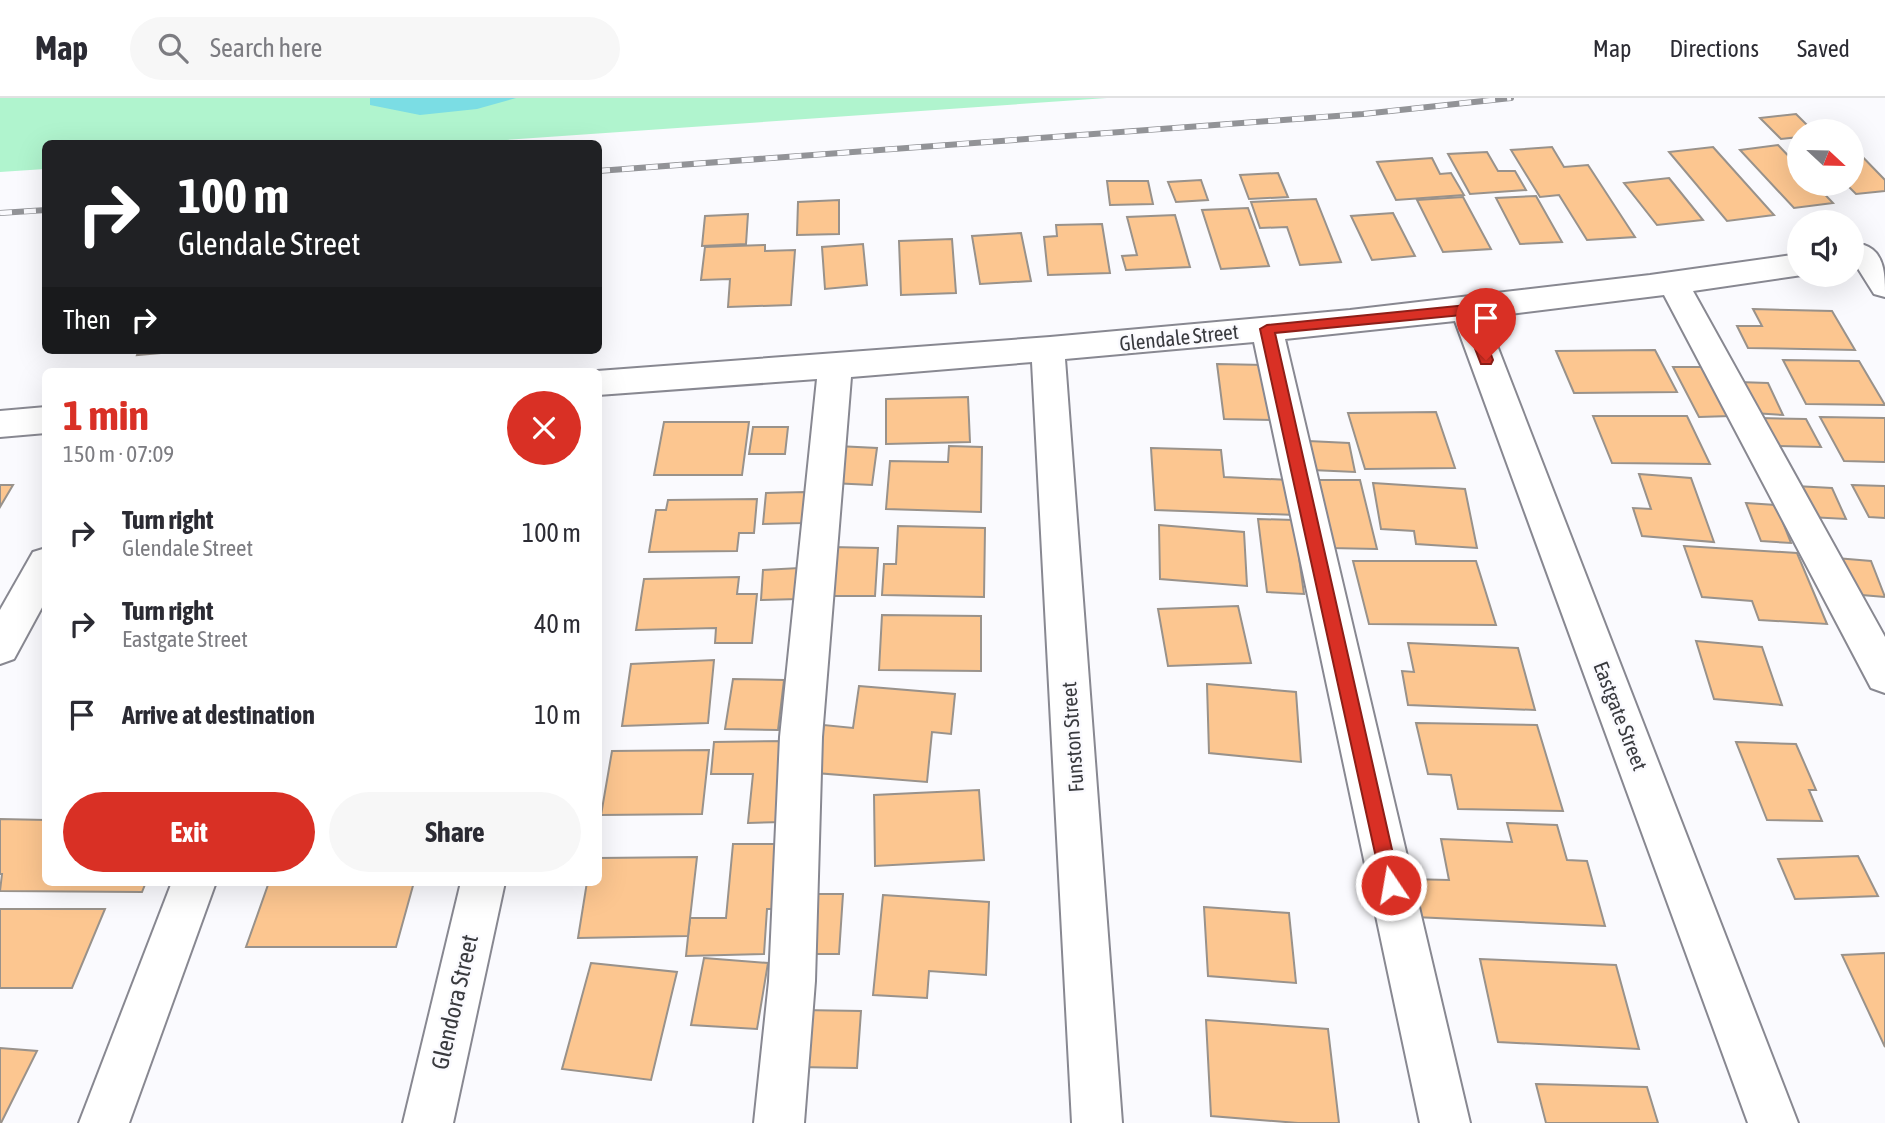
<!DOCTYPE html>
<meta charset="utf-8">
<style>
body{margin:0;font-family:"Asap Condensed",sans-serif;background:#f7f7f7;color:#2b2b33;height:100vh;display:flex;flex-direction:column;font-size:26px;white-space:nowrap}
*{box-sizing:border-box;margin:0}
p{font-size:23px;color:#7c7c81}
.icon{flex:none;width:38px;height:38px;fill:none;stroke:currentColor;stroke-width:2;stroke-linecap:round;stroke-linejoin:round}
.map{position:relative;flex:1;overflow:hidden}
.drawer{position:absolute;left:42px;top:270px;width:560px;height:518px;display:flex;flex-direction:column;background:#fff;border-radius:10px;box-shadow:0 7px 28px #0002}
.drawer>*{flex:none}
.top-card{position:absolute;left:42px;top:42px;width:560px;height:214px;border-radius:10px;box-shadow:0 7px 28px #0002;background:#202124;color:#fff;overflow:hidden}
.needle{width:46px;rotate:112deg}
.controls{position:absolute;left:1787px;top:21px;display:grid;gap:14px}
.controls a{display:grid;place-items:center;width:77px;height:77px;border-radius:50%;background:#fff;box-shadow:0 7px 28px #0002;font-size:35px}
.pin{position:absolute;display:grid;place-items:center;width:60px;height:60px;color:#fff;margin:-72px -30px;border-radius:50% 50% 50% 0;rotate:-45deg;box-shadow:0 0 7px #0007}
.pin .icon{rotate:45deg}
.me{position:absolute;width:77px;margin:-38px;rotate:348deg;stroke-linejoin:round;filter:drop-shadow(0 0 5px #0008)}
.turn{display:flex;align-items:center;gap:24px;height:147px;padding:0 21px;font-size:32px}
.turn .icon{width:91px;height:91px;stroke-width:2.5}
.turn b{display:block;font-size:49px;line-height:60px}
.then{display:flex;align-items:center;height:66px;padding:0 21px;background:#0003;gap:14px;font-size:26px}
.round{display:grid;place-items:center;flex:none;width:74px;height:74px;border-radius:37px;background:#f7f7f7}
.overview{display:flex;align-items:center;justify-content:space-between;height:119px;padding:0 21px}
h1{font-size:42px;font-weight:700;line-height:52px;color:#d93025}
.action{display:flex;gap:14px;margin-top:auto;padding:14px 21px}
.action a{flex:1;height:80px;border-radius:42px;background:#d93025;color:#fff;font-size:28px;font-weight:700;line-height:80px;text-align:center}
.action a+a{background:#f7f7f7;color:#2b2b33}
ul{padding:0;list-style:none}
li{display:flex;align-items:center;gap:21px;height:91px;padding:0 21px}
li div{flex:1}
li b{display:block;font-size:26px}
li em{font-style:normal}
header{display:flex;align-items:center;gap:42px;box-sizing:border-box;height:98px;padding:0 35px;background:#fff;border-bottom:2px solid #e1e1e2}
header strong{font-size:33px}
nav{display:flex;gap:38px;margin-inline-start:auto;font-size:24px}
.search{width:490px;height:63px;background:#f7f7f7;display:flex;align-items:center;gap:18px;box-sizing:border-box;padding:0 24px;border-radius:38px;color:#7c7c81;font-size:26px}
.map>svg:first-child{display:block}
.green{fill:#b0f4ce}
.water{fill:#7bdde4}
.building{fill:#fcc690;stroke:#99928b;stroke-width:2}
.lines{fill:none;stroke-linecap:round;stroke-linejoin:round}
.minor-casing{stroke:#888891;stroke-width:4}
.minor{fill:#fff;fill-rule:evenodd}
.rail-casing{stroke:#929397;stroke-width:6}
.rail{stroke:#fafafe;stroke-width:4.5;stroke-dasharray:12;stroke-linecap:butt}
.route{fill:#d93025;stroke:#8d1f18;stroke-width:2}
.labels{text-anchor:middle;stroke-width:5;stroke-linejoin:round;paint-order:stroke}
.street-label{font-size:21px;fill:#393a3e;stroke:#fafafe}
.near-street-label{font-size:24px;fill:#393a3e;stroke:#fafafe}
</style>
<header>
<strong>Map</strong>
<div class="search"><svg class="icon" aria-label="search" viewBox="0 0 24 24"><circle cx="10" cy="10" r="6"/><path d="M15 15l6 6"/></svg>Search here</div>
<nav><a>Map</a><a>Directions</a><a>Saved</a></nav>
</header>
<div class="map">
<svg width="1885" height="1025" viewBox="0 0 1885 1025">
<rect width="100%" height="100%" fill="#fafafe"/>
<!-- green -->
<path class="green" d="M0,0H1107L462,45L46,46L45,71L0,74Z"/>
<!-- water -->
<path class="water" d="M370,0H516L477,11L420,17L370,7Z"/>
<!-- building -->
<g class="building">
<path d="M1796,16L1813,33H1799V39L1781,41L1760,20Z"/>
<path d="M1778,47L1799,69V86H1815L1833,105L1794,110L1740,52Z"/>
<path d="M1852,48L1885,82V93L1856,96L1846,86H1852Z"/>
<path d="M1552,49L1564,69L1588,67L1635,139L1587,142L1559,97L1540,99L1511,52Z"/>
<path d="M1713,49L1774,117L1727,123L1669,54Z"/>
<path d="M1487,54L1498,73H1515L1526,92L1470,96L1448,56Z"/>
<path d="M1432,60L1440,76L1451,75L1464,97L1396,102L1377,64Z"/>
<path d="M1278,75L1288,99L1249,101L1240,77Z"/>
<path d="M1669,80L1703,122L1657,127L1624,85Z"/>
<path d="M1201,82L1208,102L1176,104L1168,84Z"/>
<path d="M1107,83H1148L1153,106L1110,107Z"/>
<path d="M1536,98L1562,144L1520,146L1496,100Z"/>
<path d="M1463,99L1491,151L1443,154L1417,102Z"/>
<path d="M1316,101L1341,164L1300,167L1287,129L1260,130L1251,104Z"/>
<path d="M839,102V136L797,137L798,104Z"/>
<path d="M1248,110L1269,168L1221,171L1202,112Z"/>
<path d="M1393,115L1415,158L1372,162L1351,118Z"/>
<path d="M748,116L746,146L702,148L705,118Z"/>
<path d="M1175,117L1190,169L1126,172L1122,158L1137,157L1127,119Z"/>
<path d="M1102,126L1110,175L1048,177L1044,139L1057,138L1056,127Z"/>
<path d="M1021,135L1031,183L980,186L972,138Z"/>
<path d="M952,141L956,195L901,197L899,143Z"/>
<path d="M863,146L867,187L825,191L822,149Z"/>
<path d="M765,147V153L795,152L791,207L728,209L730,181L701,182L705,149Z"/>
<path d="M1753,211L1832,213L1855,252L1748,250L1737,228H1762Z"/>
<path d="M139,252H195L137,257Z"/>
<path d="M1655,252L1677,294L1574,295L1556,253Z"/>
<path d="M1783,262L1859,263L1885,307L1806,306Z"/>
<path d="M1217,266L1264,267L1273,322L1224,321Z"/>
<path d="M1673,269H1707L1730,318L1699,319Z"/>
<path d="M1738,284L1768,285L1783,317L1753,315Z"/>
<path d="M968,299L970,344L886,346V301Z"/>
<path d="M1436,314L1455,370L1365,371L1348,315Z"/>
<path d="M1593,318H1687L1710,366L1612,365Z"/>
<path d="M1820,319L1885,320V364L1844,363Z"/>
<path d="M1759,320L1806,321L1821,349L1772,348Z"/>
<path d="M664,324H749L742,377H654Z"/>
<path d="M753,329H788L785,356H749Z"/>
<path d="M1308,343L1349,345L1355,374L1312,372Z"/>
<path d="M837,348L877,350L872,387L831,385Z"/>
<path d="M949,348L982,349L981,414L886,411L890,363L948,364Z"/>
<path d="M1151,350L1221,352L1224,379L1290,382L1296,417L1155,412Z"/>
<path d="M1639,376L1691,380L1714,444L1642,438L1633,410L1651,411Z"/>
<path d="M1316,382H1360L1377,451L1330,450Z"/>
<path d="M1373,385L1465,391L1477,450L1416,446L1414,433L1381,431Z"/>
<path d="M0,387H13L0,409Z"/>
<path d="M1852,387L1885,388V420L1869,419Z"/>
<path d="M1795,388L1832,390L1846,421L1809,419Z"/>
<path d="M805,394L803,425L763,426L766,395Z"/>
<path d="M757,401L754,435H739L737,453L649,454L656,412H666L668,402Z"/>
<path d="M1746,405L1776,407L1791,445L1761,443Z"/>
<path d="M1258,421L1294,422L1304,496L1267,494Z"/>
<path d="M1159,427L1244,434L1247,488L1160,481Z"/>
<path d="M898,428L985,430L984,499L882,497L884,466H896Z"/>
<path d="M1684,448L1797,455L1827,526L1759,522L1752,503L1702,499Z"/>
<path d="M831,449L878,450L875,498H827Z"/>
<path d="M1836,460L1871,463L1885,499L1850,496Z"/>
<path d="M1353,463H1476L1496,527L1369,526Z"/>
<path d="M799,470L798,501L761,502L763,472Z"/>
<path d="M739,479L737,496H757L752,545H715L716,530L636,532L644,481Z"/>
<path d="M1238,508L1251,565L1168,568L1158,511Z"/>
<path d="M882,517L981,518V573L879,572Z"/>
<path d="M1696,543L1762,549L1782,607L1714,601Z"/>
<path d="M1408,545L1518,550L1535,612L1408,607L1402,573L1414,574Z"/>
<path d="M714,562L708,625L622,628L631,566Z"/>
<path d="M733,581L784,582L778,632L725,631Z"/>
<path d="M1207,586L1296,594L1301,664L1209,655Z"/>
<path d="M859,588L955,596L951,636L932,634L927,684L816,675L824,627L853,630Z"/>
<path d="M1416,625L1537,627L1563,713L1458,711L1451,677L1428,676Z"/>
<path d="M790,643L784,724L748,725L753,676H711L714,644Z"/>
<path d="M1736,644L1796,646L1816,692H1809L1822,723L1767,722Z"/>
<path d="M709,652L702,716L601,717L612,653Z"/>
<path d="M979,692L984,762L875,768L874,697Z"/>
<path d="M0,721L46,722V784H146L142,794L0,793L2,776H0Z"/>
<path d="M1507,725L1557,727L1567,762L1587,763L1605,828L1415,819L1408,781L1449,782L1441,741L1512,744Z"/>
<path d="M733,746H783L778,811H767L764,856L686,858L690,820H726Z"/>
<path d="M1858,758L1878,798L1795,801L1778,761Z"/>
<path d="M697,759L688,838L578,840L587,784H598V760Z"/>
<path d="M269,784H414L396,849H246Z"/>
<path d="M815,796H843L839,856H810Z"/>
<path d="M883,797L989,804L986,877L929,873L927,900L873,897Z"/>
<path d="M1204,809L1289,815L1296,885L1208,878Z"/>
<path d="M0,811H105L72,890H0Z"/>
<path d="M1885,855V949L1842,857Z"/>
<path d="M704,860L768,865L757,931L691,927Z"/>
<path d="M1480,861L1616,867L1639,951L1498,944Z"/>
<path d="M591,865L677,874L651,982L562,971Z"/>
<path d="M801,912L861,913L857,970L796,969Z"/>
<path d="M1206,922L1328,931L1339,1025H1298L1211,1018Z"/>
<path d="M0,950L37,953L1,1025H0Z"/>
<path d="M1536,986L1647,989L1658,1025H1546Z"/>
</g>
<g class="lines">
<!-- minor casing -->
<g class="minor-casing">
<g id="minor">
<path d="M1864,147C1885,154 1885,177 1885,199L1874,196L1852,161L1853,150Z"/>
<path d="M1799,156V177H1802L1693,193L1885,539V595L1871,590L1664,197L1486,219L1798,1025H1748L1455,223L1285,241L1470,1025H1420L1254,244L1065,261L1122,1025H1072L1032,264L851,279L822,639L815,883L804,1025H754L769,883L780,639L817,281L598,297L597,273L1050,239L1350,212L1650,177Z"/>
<path d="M46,309V335L0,339V313Z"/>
<path d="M46,450V502L14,561L0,566V512L33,454Z"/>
<path d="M172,784H216L129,1025H79Z"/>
<path d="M461,784H505L453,1025H403Z"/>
</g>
</g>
<!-- minor -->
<use href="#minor" class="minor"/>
<!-- rail casing -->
<g class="rail-casing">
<g id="rail">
<path d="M598,73L1363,16L1511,0"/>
<path d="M0,115L46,112"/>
</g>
</g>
<!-- rail -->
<use href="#rail" class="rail"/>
</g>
<!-- route -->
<path class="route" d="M1467,207L1474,212L1493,262L1491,266H1481L1462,217L1275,235L1400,787L1398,793L1391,796L1385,793L1382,787L1260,231L1267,227Z"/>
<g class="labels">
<!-- street labels -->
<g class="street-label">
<text transform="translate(1179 240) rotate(-6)" y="7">Glendale Street</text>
<text transform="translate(1620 618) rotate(69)" y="7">Eastgate Street</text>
<text transform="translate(1073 639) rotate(-94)" y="7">Funston Street</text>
</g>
<!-- near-street labels -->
<g class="near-street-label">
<text transform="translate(455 904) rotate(-77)" y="8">Glendora Street</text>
</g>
</g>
</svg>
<div class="controls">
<a><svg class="needle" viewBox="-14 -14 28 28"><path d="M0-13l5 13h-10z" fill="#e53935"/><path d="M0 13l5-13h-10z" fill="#7c7c81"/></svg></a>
<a><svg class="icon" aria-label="sound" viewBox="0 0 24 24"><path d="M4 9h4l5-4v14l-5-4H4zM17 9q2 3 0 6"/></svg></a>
</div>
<div class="pin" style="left:1486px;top:262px;background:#d93025"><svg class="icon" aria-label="arrive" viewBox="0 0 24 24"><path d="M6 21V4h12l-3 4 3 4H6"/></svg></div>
<svg class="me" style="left:1391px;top:787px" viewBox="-20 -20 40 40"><circle r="17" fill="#d93025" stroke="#fff" stroke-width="3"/><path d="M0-11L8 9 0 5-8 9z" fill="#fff"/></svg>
<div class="top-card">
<div class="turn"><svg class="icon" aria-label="right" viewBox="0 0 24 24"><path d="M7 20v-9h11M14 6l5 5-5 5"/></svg><div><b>100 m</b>Glendale Street</div></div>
<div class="then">Then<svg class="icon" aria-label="right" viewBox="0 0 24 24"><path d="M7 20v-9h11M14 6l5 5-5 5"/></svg></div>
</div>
<section class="drawer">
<div class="overview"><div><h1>1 min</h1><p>150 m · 07:09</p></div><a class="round" style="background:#d93025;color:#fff"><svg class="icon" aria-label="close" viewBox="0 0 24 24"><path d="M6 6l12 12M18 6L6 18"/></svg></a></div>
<ul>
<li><svg class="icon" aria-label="right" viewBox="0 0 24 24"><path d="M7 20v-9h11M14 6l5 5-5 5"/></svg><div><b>Turn right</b><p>Glendale Street</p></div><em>100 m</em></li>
<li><svg class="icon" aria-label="right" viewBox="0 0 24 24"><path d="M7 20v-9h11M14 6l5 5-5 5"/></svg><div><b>Turn right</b><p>Eastgate Street</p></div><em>40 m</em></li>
<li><svg class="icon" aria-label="arrive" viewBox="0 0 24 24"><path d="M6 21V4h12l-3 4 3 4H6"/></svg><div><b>Arrive at destination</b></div><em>10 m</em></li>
</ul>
<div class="action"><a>Exit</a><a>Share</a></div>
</section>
</div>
